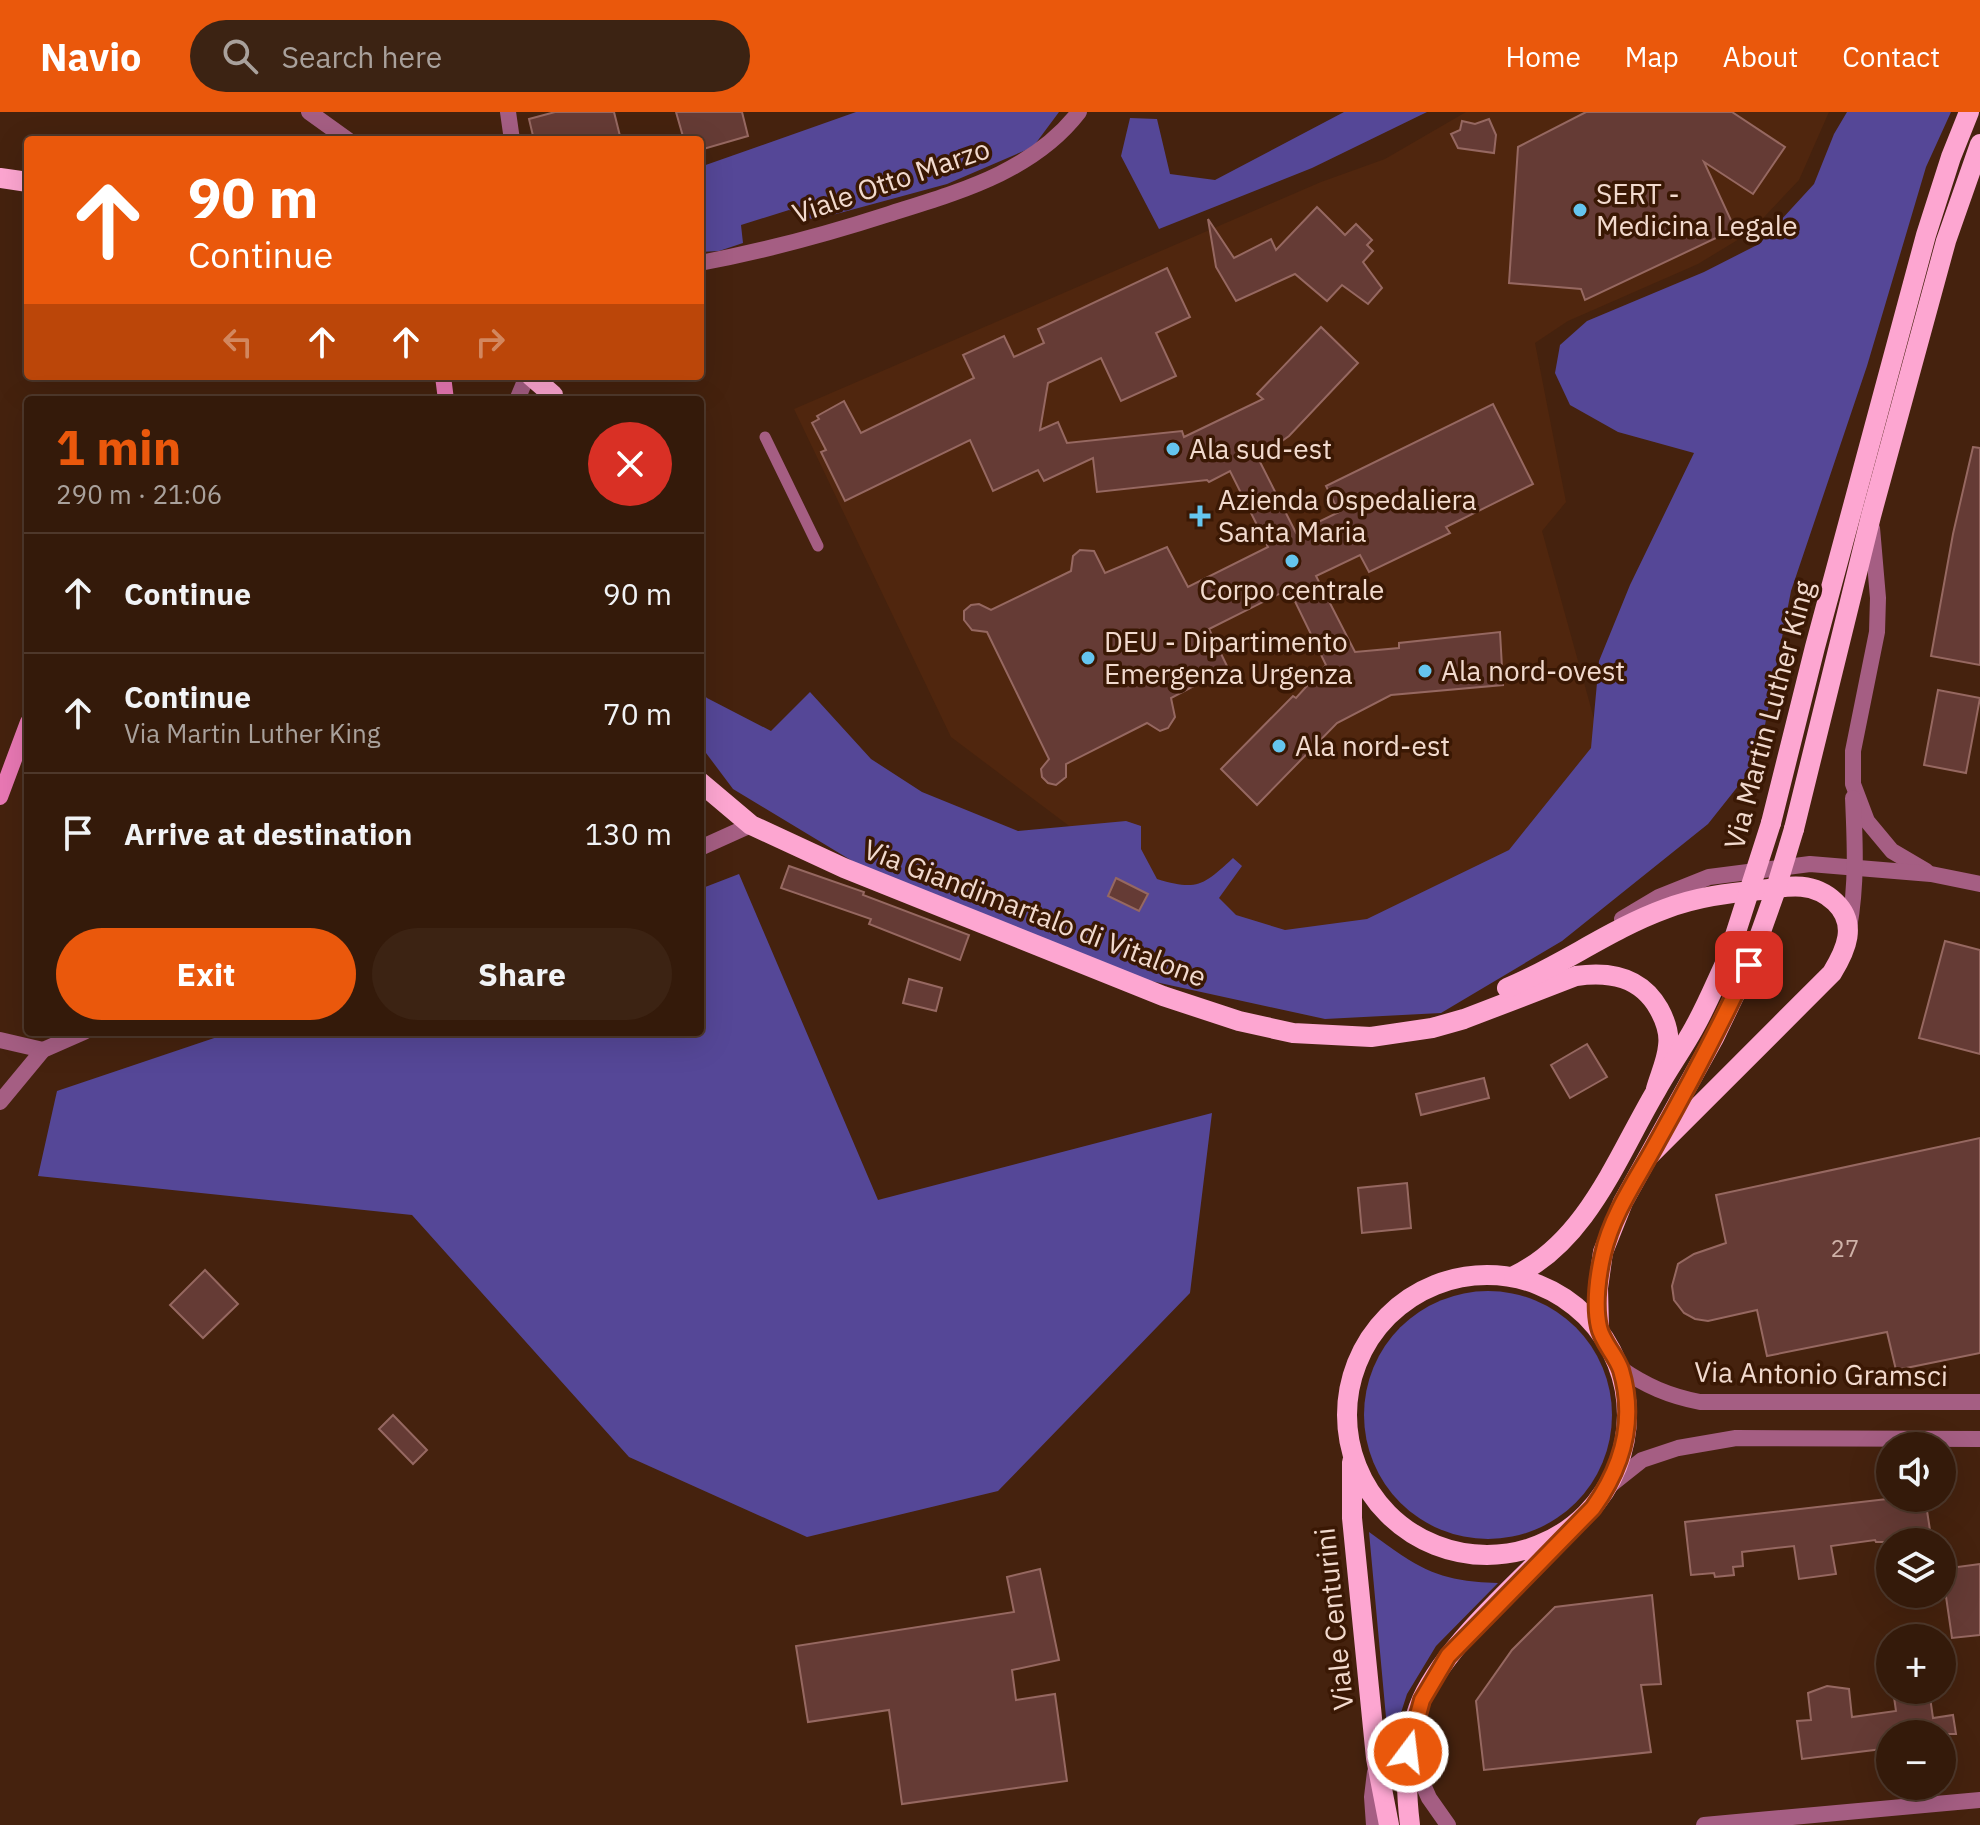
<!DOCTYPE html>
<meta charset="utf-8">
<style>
body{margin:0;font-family:"IBM Plex Sans",sans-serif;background:#3c2313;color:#f1f3f6;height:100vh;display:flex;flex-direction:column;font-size:30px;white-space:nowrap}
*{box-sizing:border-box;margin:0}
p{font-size:26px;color:#a9a19c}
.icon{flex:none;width:44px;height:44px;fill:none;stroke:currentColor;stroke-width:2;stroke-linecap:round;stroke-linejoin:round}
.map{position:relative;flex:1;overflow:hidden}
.details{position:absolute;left:24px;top:284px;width:680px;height:640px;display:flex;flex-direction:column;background:#341a0a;border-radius:8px;box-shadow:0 8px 32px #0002,0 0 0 2px #4e382b}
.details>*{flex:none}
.top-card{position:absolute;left:24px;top:24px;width:680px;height:244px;border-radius:8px;box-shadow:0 8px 32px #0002,0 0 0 2px #4e382b;background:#ea580c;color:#fff;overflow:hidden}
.tools{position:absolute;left:1876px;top:1320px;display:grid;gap:16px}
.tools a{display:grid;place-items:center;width:80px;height:80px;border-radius:50%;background:#341a0a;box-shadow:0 8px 32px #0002,0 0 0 2px #4e382b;font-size:40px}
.pin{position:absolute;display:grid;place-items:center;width:68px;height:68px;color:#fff;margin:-34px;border-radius:16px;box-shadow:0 4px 12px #0006}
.me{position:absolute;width:88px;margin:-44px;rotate:15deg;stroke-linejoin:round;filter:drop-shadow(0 0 6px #0008)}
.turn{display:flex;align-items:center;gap:28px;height:168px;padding:0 32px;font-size:36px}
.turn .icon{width:104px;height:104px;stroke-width:2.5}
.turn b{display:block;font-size:56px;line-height:68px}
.lanes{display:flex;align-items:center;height:76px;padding:0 32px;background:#0003;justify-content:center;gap:40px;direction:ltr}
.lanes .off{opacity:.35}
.round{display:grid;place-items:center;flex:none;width:84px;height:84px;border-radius:42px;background:#3c2313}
.summary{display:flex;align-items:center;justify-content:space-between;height:136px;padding:0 32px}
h1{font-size:48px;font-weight:700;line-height:60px;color:#ea580c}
.action{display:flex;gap:16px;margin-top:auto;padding:16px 32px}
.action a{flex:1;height:92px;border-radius:48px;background:#ea580c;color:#fff;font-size:32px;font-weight:700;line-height:92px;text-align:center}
.action a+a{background:#3c2313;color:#f1f3f6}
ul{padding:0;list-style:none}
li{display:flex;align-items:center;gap:24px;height:120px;padding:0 32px;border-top:2px solid #4e382b}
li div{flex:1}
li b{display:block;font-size:30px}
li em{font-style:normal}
header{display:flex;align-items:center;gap:48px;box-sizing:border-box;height:112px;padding:0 40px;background:#ea580c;color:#fff}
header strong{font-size:38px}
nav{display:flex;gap:44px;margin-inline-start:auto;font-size:28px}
.search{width:560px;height:72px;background:#3c2313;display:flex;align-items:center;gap:20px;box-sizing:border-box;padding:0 28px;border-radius:44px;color:#a9a19c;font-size:30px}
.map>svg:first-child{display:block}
.built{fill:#50260e}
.green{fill:#554797}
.building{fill:#653b35;stroke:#966861;stroke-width:2}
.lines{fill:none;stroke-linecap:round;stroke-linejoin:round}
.service{stroke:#a55e83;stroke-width:11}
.minor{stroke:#a55e83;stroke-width:16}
.tertiary{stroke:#a55e83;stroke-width:16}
.secondary{stroke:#e978b4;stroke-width:16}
.primary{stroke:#fda6d1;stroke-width:20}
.primary-bridge{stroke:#fda6d1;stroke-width:20}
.route-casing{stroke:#983908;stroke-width:20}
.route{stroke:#ea580c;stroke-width:14}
.poi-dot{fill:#65c5ee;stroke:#3a1804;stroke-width:3}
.labels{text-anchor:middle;stroke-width:7;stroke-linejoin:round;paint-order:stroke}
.number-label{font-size:24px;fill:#cfb2a8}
.street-label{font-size:28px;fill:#f2dace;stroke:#3a1804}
.poi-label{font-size:28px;fill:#f2dace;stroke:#3a1804;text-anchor:start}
</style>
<header>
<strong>Navio</strong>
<div class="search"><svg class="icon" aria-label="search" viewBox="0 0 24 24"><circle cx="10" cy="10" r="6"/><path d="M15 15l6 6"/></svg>Search here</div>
<nav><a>Home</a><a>Map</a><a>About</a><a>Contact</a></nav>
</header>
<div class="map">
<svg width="1980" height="1713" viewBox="0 0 1980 1713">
<rect width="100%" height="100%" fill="#45220e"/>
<!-- built -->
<path class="built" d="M1466,0H1829L1799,68L1749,121L1698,152L1568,209L1535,231L1566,390L1542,419L1601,632L1517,741L1330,832L1189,804L951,625L794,297L1321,70L1385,47Z"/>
<!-- green -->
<g class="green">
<path d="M856,0H1059L1033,35L947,72L814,108L789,98L741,113L743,131L719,139L700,140V55Z"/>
<path d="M1344,0H1427L1312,56L1159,117L1121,44L1130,6L1157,7L1170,62L1215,68Z"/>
<path d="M1847,0H1951L1926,55L1867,254L1791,479L1758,649L1708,712L1562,829L1441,901L1325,907L1096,857L907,782L733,677L700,633V579L707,586L771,619L810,580L871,647L922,680L1018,719L1126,709L1141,714V737L1157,767C1197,779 1203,774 1233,746L1242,754L1219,786L1236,803L1285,818L1367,807L1509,738L1591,636L1599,549L1630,473L1694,341L1618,320L1570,293L1555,261L1560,233L1587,209L1704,160L1759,132L1814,72L1834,22Z"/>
<path d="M739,762L878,1088L1212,1001L1190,1181L998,1379L807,1425L629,1345L412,1103L38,1064L57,979L232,920H700V777Z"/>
<circle cx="1488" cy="1303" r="124"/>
<path d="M1369,1420C1419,1456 1435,1469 1498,1471L1436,1534L1407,1582L1389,1638Z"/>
</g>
<!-- building -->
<g class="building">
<path d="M555,0H614L621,28H534L529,7Z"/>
<path d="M676,0H742L748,24L700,38V28H684Z"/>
<path d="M1586,0H1732L1785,35L1753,82L1704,50L1735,117L1585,188L1581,177L1509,171L1518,35Z"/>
<path d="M1489,7L1496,23L1494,41L1458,36L1451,22L1460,18L1462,9L1475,12Z"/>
<path d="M1317,95L1345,123L1356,112L1372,128L1367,133L1373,139L1363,150L1382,176L1368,192L1342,173L1327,189L1295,162L1236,189L1216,155L1208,107L1234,146L1271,127L1276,138Z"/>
<path d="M1167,156L1190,205L1156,221L1176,264L1121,289L1101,246L1048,271L1040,318L1058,310L1067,331L1182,319L1184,325L1263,287L1257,282L1321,215L1358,251L1289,324L1258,346L1296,421L1339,400L1326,374L1493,292L1533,372L1446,415L1450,421L1369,460L1360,443L1316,464L1355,540L1399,536V531L1500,520L1503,573L1391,583L1337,611L1257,693L1221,657L1293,584L1296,586L1326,553L1289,477L1209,517L1228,556L1171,586L1175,605L1168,616L1160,619L1147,611L1066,652V665L1056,673L1048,671L1042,665L1041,657L1049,647L987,520L972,518L964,508V499L971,493L979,492L991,498L1071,459L1073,444L1080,438L1094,439L1105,461L1167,435L1188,475L1268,435L1230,359L1209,370L1207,368L1097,380L1093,346L1044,369L1038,358L993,379L970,328L845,389L821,340L826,338L812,311L819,307L817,304L844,289L861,321L974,266L963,243L1004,224L1014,245L1044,231L1038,217Z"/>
<path d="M1973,335L1980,336V553L1931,544L1953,422Z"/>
<path d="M1938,578L1980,586L1966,661L1924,653Z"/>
<path d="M789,754L864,780L863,783L969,823L960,848L869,812L871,807L781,776Z"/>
<path d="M1116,766L1148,782L1139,799L1108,784Z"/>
<path d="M1945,829L1980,838V942L1919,926Z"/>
<path d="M909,867L942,876L936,899L903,891Z"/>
<path d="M1587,932L1607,965L1570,986L1551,953Z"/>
<path d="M1484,966L1489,986L1421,1003L1416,982Z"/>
<path d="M1980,1026V1241L1896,1258L1887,1220L1767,1244L1757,1198L1708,1209L1695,1207L1684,1201L1674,1188L1672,1174L1678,1152L1694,1142L1726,1131L1716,1083Z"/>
<path d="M1407,1071L1411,1116L1362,1121L1358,1076Z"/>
<path d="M205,1158L238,1192L203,1226L170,1193Z"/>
<path d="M393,1303L427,1338L413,1352L379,1317Z"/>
<path d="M1896,1386H1925L1930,1418L1916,1421L1917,1430H1876L1875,1428L1831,1434L1836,1462L1799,1467L1794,1434L1742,1440L1743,1454L1733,1455L1734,1463L1715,1465L1714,1461L1691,1463L1685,1410Z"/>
<path d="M1980,1452V1523L1952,1526L1942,1457Z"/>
<path d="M1040,1457L1059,1548L1012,1558L1016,1588L1055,1582L1067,1669L902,1692L889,1598L808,1610L796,1534L1014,1500L1007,1465Z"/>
<path d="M1652,1483L1661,1572L1641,1573L1651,1640L1484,1658L1476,1589L1512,1538L1555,1495Z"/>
<path d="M1827,1574L1849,1577L1852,1605L1896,1599L1893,1578H1929L1933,1606L1953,1603L1956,1622H1890V1636L1802,1647L1797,1609L1811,1608L1808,1581Z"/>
</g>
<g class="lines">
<!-- service -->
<path class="service" d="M765,325L818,434"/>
<!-- minor -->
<g class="minor">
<path d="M309,0L348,28"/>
<path d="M508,0L512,28"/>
<path d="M517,288L527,264"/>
<path d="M1872,416L1878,486L1877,520L1853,639V672L1867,709L1892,739L1926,759"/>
<path d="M700,736L751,713"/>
<path d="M1622,807L1659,785L1709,765L1810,752L1931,762L1980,772"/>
<path d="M1849,816C1857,772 1855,730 1853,686"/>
<path d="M0,928L43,938"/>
<path d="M0,990L43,938L84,920"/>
<path d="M1409,1641L1429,1686L1448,1713"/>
<path d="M1374,1713L1372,1685L1375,1660"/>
<path d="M1704,1713L1980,1688"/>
</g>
<!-- tertiary -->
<g class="tertiary">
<path d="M700,151C764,139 827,122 889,102C958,80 1033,60 1079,0"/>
<path d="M1620,1256C1646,1274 1669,1284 1700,1290H1980"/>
<path d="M1608,1375L1642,1348L1678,1336L1736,1326L1980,1327"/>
</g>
<!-- secondary -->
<g class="secondary">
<path d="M443,264L446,288"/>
<path d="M0,685L28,610"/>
</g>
<!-- primary -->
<g class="primary">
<path d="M0,66L28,70"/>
<path d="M531,264L553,283"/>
<path d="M700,670L751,713L844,756L1163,884L1239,909L1293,921L1371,925L1432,916L1464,907L1576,864C1610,859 1641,865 1659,897C1665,908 1670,921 1668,934C1667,948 1660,963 1656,977"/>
<path d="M1771,711L1815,535L1926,123L1951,45L1969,0"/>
<path d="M1794,717L1871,404L1946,129L1980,32"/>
<path d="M1507,876C1561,854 1610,817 1665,797C1696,785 1728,781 1761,778C1788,774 1813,769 1835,790C1858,812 1846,838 1832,861L1650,1043"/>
<circle cx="1487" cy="1303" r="140"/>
<path d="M1514,1164C1587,1129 1617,1045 1656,979C1668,957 1682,938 1694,916C1707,893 1717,868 1728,845"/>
<path d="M1599,1216L1598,1176L1603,1140L1623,1090L1714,926L1749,853"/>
<path d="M1352,1350V1406L1376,1646L1389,1713"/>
<path d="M1410,1713C1405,1673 1405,1625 1422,1587C1447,1533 1515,1473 1558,1430"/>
</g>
<!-- primary-bridge -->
<g class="primary-bridge">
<path d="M1728,845L1771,711"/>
<path d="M1749,853L1774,783L1794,717"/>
</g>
</g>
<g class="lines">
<!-- route casing -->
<g class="route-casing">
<path id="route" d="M1408,1640L1422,1588L1448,1544L1593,1396C1623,1354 1636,1308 1621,1258C1616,1243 1602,1230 1599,1215C1594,1193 1598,1163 1603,1142C1612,1102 1637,1067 1656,1032C1689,973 1720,914 1749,853"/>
</g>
<!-- route -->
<use href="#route" class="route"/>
</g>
<!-- markers -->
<g class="poi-dot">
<circle cx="1580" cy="98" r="8"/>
<circle cx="1173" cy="337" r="8"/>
<path d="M1196 392h8v8h8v8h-8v8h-8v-8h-8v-8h8z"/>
<circle cx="1292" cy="449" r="8"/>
<circle cx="1088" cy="546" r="8"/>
<circle cx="1425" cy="559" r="8"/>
<circle cx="1279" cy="634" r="8"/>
</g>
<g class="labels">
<!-- number labels -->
<g class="number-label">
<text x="1845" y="1145">27</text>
</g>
<!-- street labels -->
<g class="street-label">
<text transform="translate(891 69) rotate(-19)" y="10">Viale Otto Marzo</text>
<text transform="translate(1769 603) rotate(-75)" y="10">Via Martin Luther King</text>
<text transform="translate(1035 801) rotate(21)" y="10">Via Giandimartalo di Vitalone</text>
<text transform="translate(1821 1262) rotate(1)" y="10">Via Antonio Gramsci</text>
<text transform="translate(1334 1507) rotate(-96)" y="10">Viale Centurini</text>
</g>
<!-- poi labels -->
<g class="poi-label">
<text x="1596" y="92">SERT -<tspan x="1596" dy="32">Medicina Legale</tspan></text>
<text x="1189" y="347">Ala sud-est</text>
<text x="1218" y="398">Azienda Ospedaliera<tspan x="1218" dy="32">Santa Maria</tspan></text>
<text x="1292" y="488" text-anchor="middle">Corpo centrale</text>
<text x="1104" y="540">DEU - Dipartimento<tspan x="1104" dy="32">Emergenza Urgenza</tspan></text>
<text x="1441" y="569">Ala nord-ovest</text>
<text x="1295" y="644">Ala nord-est</text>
</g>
</g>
</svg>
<div class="tools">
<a><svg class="icon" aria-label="sound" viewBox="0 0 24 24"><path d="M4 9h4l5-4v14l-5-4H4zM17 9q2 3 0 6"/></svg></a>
<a><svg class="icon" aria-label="layers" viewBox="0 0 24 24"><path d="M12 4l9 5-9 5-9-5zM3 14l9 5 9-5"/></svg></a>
<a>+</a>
<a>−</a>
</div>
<div class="pin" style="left:1749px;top:853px;background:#d93025"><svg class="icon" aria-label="arrive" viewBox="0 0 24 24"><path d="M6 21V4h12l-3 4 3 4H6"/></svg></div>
<svg class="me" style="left:1408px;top:1640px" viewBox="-20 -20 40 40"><circle r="17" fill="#ea580c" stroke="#fff" stroke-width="3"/><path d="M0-11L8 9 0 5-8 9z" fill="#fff"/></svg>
<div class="top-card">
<div class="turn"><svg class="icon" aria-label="ahead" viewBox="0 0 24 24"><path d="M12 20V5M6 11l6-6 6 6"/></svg><div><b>90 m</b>Continue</div></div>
<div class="lanes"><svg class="icon off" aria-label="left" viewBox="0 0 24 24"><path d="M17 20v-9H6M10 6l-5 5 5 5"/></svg><svg class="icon" aria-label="ahead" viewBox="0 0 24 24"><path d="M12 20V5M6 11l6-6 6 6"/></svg><svg class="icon" aria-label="ahead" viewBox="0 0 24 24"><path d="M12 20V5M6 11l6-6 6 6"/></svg><svg class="icon off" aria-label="right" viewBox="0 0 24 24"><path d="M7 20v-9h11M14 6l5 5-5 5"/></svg></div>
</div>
<section class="details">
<div class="summary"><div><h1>1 min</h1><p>290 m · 21:06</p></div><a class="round" style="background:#d93025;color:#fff"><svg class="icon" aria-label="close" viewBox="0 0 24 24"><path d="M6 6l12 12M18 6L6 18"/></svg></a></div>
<ul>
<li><svg class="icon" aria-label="ahead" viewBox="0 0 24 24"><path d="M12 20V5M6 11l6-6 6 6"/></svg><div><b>Continue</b></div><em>90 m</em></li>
<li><svg class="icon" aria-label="ahead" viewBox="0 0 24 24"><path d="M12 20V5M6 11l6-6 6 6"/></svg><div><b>Continue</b><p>Via Martin Luther King</p></div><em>70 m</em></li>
<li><svg class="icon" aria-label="arrive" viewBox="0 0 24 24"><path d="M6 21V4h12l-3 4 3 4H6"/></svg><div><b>Arrive at destination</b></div><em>130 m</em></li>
</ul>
<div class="action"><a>Exit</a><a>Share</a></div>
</section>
</div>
